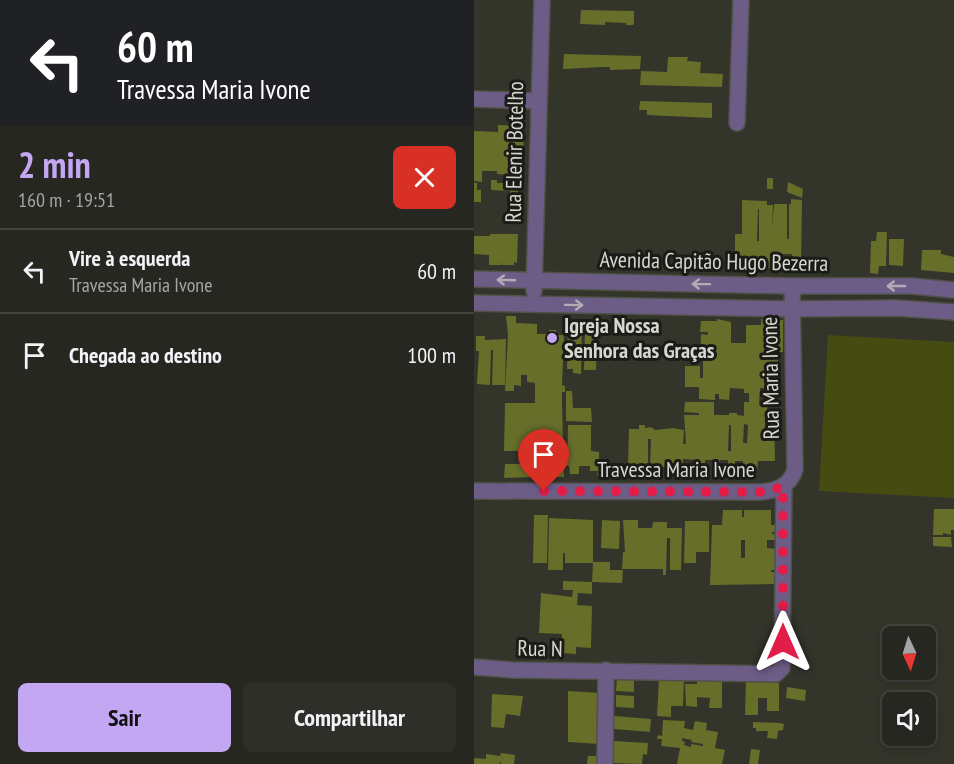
<!DOCTYPE html>
<html lang="pt">
<meta charset="utf-8">
<style>
body{margin:0;font-family:"PT Sans Narrow",sans-serif;background:#2e2f29;color:#f1f3f6;height:100vh;display:flex;flex-direction:column;font-size:22px;white-space:nowrap}
*{box-sizing:border-box;margin:0}
p{font-size:20px;color:#a4a5a5}
.icon{flex:none;width:33px;height:33px;fill:none;stroke:currentColor;stroke-width:2;stroke-linecap:round;stroke-linejoin:round}
.map{position:relative;flex:1;overflow:hidden}
.details{display:flex;flex-direction:column;background:#262720;width:474px}
.details>*{flex:none}
.hud{background:#202124;color:#fff;overflow:hidden}
.needle{width:39px;rotate:176deg}
.buttons{position:absolute;left:408px;top:626px;display:grid;gap:12px}
.buttons a{display:grid;place-items:center;width:54px;height:54px;border-radius:9px;background:#262720;box-shadow:0 3px 9px #0003,0 0 0 2px #42443e;font-size:30px}
.pin{position:absolute;display:grid;place-items:center;width:51px;height:51px;color:#fff;margin:-62px -26px;border-radius:50% 50% 50% 0;rotate:-45deg;box-shadow:0 0 6px #0007}
.pin .icon{rotate:45deg}
.me{position:absolute;width:66px;margin:-33px;rotate:0deg;stroke-linejoin:round;filter:drop-shadow(0 0 4px #0008)}
.turn{display:flex;align-items:center;gap:21px;height:126px;padding:0 18px;font-size:27px}
.turn .icon{width:78px;height:78px;stroke-width:2.5}
.turn b{display:block;font-size:42px;line-height:51px}
.round{display:grid;place-items:center;flex:none;width:63px;height:63px;border-radius:9px;background:#2e2f29}
.headline{display:flex;align-items:center;justify-content:space-between;height:102px;padding:0 18px}
h1{font-size:36px;font-weight:800;line-height:45px;color:#c3a7f2}
.button{display:flex;gap:12px;margin-top:auto;padding:12px 18px}
.button a{flex:1;height:69px;border-radius:9px;background:#c3a7f2;color:#111;font-size:24px;font-weight:800;line-height:69px;text-align:center}
.button a+a{background:#2e2f29;color:#f1f3f6}
ul{padding:0;list-style:none}
li{display:flex;align-items:center;gap:18px;height:84px;padding:0 18px;border-top:2px solid #42443e}
li div{flex:1}
li b{display:block;font-size:22px}
li em{font-style:normal}
main{display:flex;flex:1;min-height:0}
.map>svg:first-child{display:block}
.green{fill:#464c11}
.building{fill:#676e2a;fill-rule:evenodd}
.lines{fill:none;stroke-linecap:round;stroke-linejoin:round}
.minor-casing{stroke:#505148;stroke-width:18}
.minor{stroke:#6c5d87;stroke-width:15}
.oneway{stroke:#b1acb6}
.route{stroke:#e11d48;stroke-width:10;stroke-dasharray:0 18}
.poi-dot{fill:#c3a7f2;stroke:#1b1b17;stroke-width:2}
.labels{text-anchor:middle;stroke-width:6;stroke-linejoin:round;paint-order:stroke}
.street-label{font-size:22px;fill:#d6d7d0;stroke:#1b1b17}
.poi-label{font-size:22px;font-weight:bold;fill:#d6d7d0;stroke:#1b1b17;text-anchor:start}
</style>
<main>
<section class="details">
<div class="hud">
<div class="turn"><svg class="icon" aria-label="left" viewBox="0 0 24 24"><path d="M17 20v-9H6M10 6l-5 5 5 5"/></svg><div><b>60 m</b>Travessa Maria Ivone</div></div>
</div>
<div class="headline"><div><h1>2 min</h1><p>160 m · 19:51</p></div><a class="round" style="background:#d93025;color:#fff"><svg class="icon" aria-label="close" viewBox="0 0 24 24"><path d="M6 6l12 12M18 6L6 18"/></svg></a></div>
<ul>
<li><svg class="icon" aria-label="left" viewBox="0 0 24 24"><path d="M17 20v-9H6M10 6l-5 5 5 5"/></svg><div><b>Vire à esquerda</b><p>Travessa Maria Ivone</p></div><em>60 m</em></li>
<li><svg class="icon" aria-label="arrive" viewBox="0 0 24 24"><path d="M6 21V4h12l-3 4 3 4H6"/></svg><div><b>Chegada ao destino</b></div><em>100 m</em></li>
</ul>
<div class="button"><a>Sair</a><a>Compartilhar</a></div>
</section>
<div class="map">
<svg width="480" height="764" viewBox="0 0 480 764">
<rect width="100%" height="100%" fill="#33342a"/>
<!-- green -->
<path class="green" d="M354,335L480,342V498L345,491Z"/>
<!-- building -->
<g class="building">
<path d="M107,10L160,11V23L159,25H152V23L131,22V25L106,24Z"/>
<path d="M90,54L167,56L166,69L136,70V67H128L89,69Z"/>
<path d="M194,57H214L213,61L227,62L226,73L249,74L248,87L166,85L167,71L193,72Z"/>
<path d="M166,101L238,103V118L173,115V110H165Z"/>
<path d="M24,125L50,126L49,167H38V175L23,174V171H8V182L0,181V131L24,132Z"/>
<rect x="293" y="178" width="6" height="11"/>
<path d="M17,180H23V183H39V190L44,191V199H36V191L17,190Z"/>
<path d="M314,182L329,189L328,198L313,192Z"/>
<path d="M0,183H3V190H7V202H0Z"/>
<path d="M317,199L328,200L327,269H317L318,254H298V268L283,267V258L261,257V234H268V200L293,201V205H299L298,229L300,204H313V239H315V204H317ZM284,209H285V241H283Z"/>
<path d="M403,232H413L412,266H405L404,274L396,273L397,241H402Z"/>
<path d="M16,234H44L43,263L40,262V265H28L27,262V265H15V255L0,254V236H16Z"/>
<path d="M415,239H430L429,266L415,265Z"/>
<path d="M448,250H467V254L480,257V273L447,270Z"/>
<path d="M32,316H42V323L63,324V334H75V330H82V335H90L88,385L91,386V392H88V401L90,477H66V459L60,460V477L30,478L31,464H51V451H30L31,403H61V383L53,382V375H47V386L40,385V391H31L34,335Z"/>
<path d="M243,319L257,322V343H272V325H287V319L309,320V352H304V365L302,364L303,388H286L285,405H293L294,416H300L301,461H284L283,472H269V461H261V472L254,471V460H246L245,469H239V460H231V464H224V460L209,459V467H176L177,439H174V466H154L155,429H165V425H171V428L177,427L181,430L199,428L210,430L209,444H212L210,415H225V413L210,412L211,402H240V415H255V413H263V415L270,416V402H275V393H270V389L256,388L255,400L245,399V394H241V400L225,399V387H211V366H226V378H229V360H226L227,334L234,335V332H226L227,321H243ZM270,424L274,425L273,443H269ZM255,425H257V451H254Z"/>
<path d="M98,322H108L107,374L99,373V369H93L94,329H98Z"/>
<path d="M111,329H123L122,370H110Z"/>
<path d="M2,336H11V340L32,339L31,385H18L19,350H17L16,385L3,384L5,351H2Z"/>
<path d="M92,391H98L99,408H117L118,422L92,421Z"/>
<path d="M94,425H117V451L125,452V468H139V476H123L124,471H116V466H105V474H96L95,466H93Z"/>
<path d="M460,509H480V530H477V535L469,533V535H459Z"/>
<path d="M249,510H268V517H270V510H297V525H304L303,533L298,532V534L303,535V540H293V548L303,549V555H301L302,570H297V572H302L304,584L236,585L238,525H248ZM267,540H271V558H267Z"/>
<path d="M60,515H74L73,563H59Z"/>
<path d="M75,518L119,520V562H136V570H149L148,583L118,582L119,563H91V553H89V570H74Z"/>
<path d="M128,520L146,521L145,549L127,548Z"/>
<path d="M149,520H164V528H178L179,522H193V528H208L207,570H196V538H193L192,575H189V569H148L149,552H151Z"/>
<path d="M211,521H235V552H222V563H210Z"/>
<path d="M459,537H477L478,547L459,546Z"/>
<path d="M89,581L118,582V594L104,593L103,605L118,606L117,648L102,647V654L87,653L89,613L88,634L65,633L67,593L98,597L99,590H89Z"/>
<path d="M288,656H302V670L288,669Z"/>
<path d="M223,677L248,679V708H235L236,698L223,697V707L212,706L211,684H223Z"/>
<path d="M143,678L160,679V692L142,691Z"/>
<path d="M185,678H210L209,706H197V717L183,716Z"/>
<path d="M272,680H293V682L305,683V711H293V698H284V715H271Z"/>
<path d="M313,687L332,690L331,701L312,698Z"/>
<path d="M94,691L127,693L126,744L94,742Z"/>
<path d="M18,694L49,696L46,716L32,714L30,728L17,727Z"/>
<path d="M142,695L160,696V708L142,707Z"/>
<path d="M140,716L177,719L176,732L140,729Z"/>
<path d="M189,720L211,721L210,728L219,730L221,721L233,723L232,730L244,732L241,748L251,750L248,764H203L206,748L187,746L188,739H183L184,735L188,736ZM208,738L218,740L217,742L229,744V746L217,744V747L210,745L211,742L208,741Z"/>
<path d="M279,722L306,723L310,724L309,730L304,731L303,739L293,738L294,731H282V728H279Z"/>
<path d="M140,741L174,743L173,755L169,754L168,764L139,763Z"/>
<path d="M277,749L286,750L284,764H275Z"/>
<path d="M27,753L41,755L40,764H27L26,760V764H0V758L12,759V754L26,756Z"/>
<path d="M114,756H126V764H113Z"/>
</g>
<g class="lines">
<!-- minor casing -->
<g class="minor-casing">
<g id="minor">
<path d="M0,99L64,101"/>
<path d="M263,123L267,0"/>
<path d="M0,279L318,286H438L480,290"/>
<path d="M60,291L68,0"/>
<path d="M0,303L317,309L422,308L480,312"/>
<path d="M0,491L283,492C300,492 317,486 321,469L318,286"/>
<path d="M0,667L38,670L302,674L308,668V664L310,486"/>
<path d="M131,764L132,670"/>
</g>
</g>
<!-- minor -->
<use href="#minor" class="minor"/>
</g>
<!-- one-way arrows -->
<defs><path id="oneway-shaft" d="M-6 0H5M1.5-3L5.5 0L1.5 3" fill="none" stroke-width="1.6" stroke-linecap="round" stroke-linejoin="round" transform="scale(1.5)"/></defs>
<g class="oneway">
<use href="#oneway-shaft" transform="translate(32 280) rotate(-178)"/>
<use href="#oneway-shaft" transform="translate(227 284) rotate(-179)"/>
<use href="#oneway-shaft" transform="translate(422 286) rotate(-180)"/>
<use href="#oneway-shaft" transform="translate(100 305) rotate(1)"/>
</g>
<g class="lines">
<!-- route -->
<path class="route" d="M70,491L294,492L309,486V642"/>
</g>
<!-- markers -->
<circle class="poi-dot" cx="78" cy="338" r="6"/>
<g class="labels">
<!-- street labels -->
<g class="street-label">
<text transform="translate(40 152) rotate(-89)" y="8">Rua Elenir Botelho</text>
<text transform="translate(240 261) rotate(1)" y="8">Avenida Capitão Hugo Bezerra</text>
<text transform="translate(296 378) rotate(-91)" y="8">Rua Maria Ivone</text>
<text x="202" y="477">Travessa Maria Ivone</text>
<text transform="translate(66 648) rotate(1)" y="8">Rua N</text>
</g>
<!-- poi labels -->
<g class="poi-label">
<text x="90" y="333">Igreja Nossa<tspan x="90" dy="25">Senhora das Graças</tspan></text>
</g>
</g>
</svg>
<div class="buttons">
<a><svg class="needle" viewBox="-14 -14 28 28"><path d="M0-13l5 13h-10z" fill="#e53935"/><path d="M0 13l5-13h-10z" fill="#a4a5a5"/></svg></a>
<a><svg class="icon" aria-label="sound" viewBox="0 0 24 24"><path d="M4 9h4l5-4v14l-5-4H4zM17 9q2 3 0 6"/></svg></a>
</div>
<div class="pin" style="left:70px;top:491px;background:#d93025"><svg class="icon" aria-label="arrive" viewBox="0 0 24 24"><path d="M6 21V4h12l-3 4 3 4H6"/></svg></div>
<svg class="me" style="left:309px;top:642px" viewBox="-20 -20 40 40"><path d="M0-17L14 15 0 8-14 15z" fill="#e11d48" stroke="#fff" stroke-width="4"/></svg>
</div>
</main>
